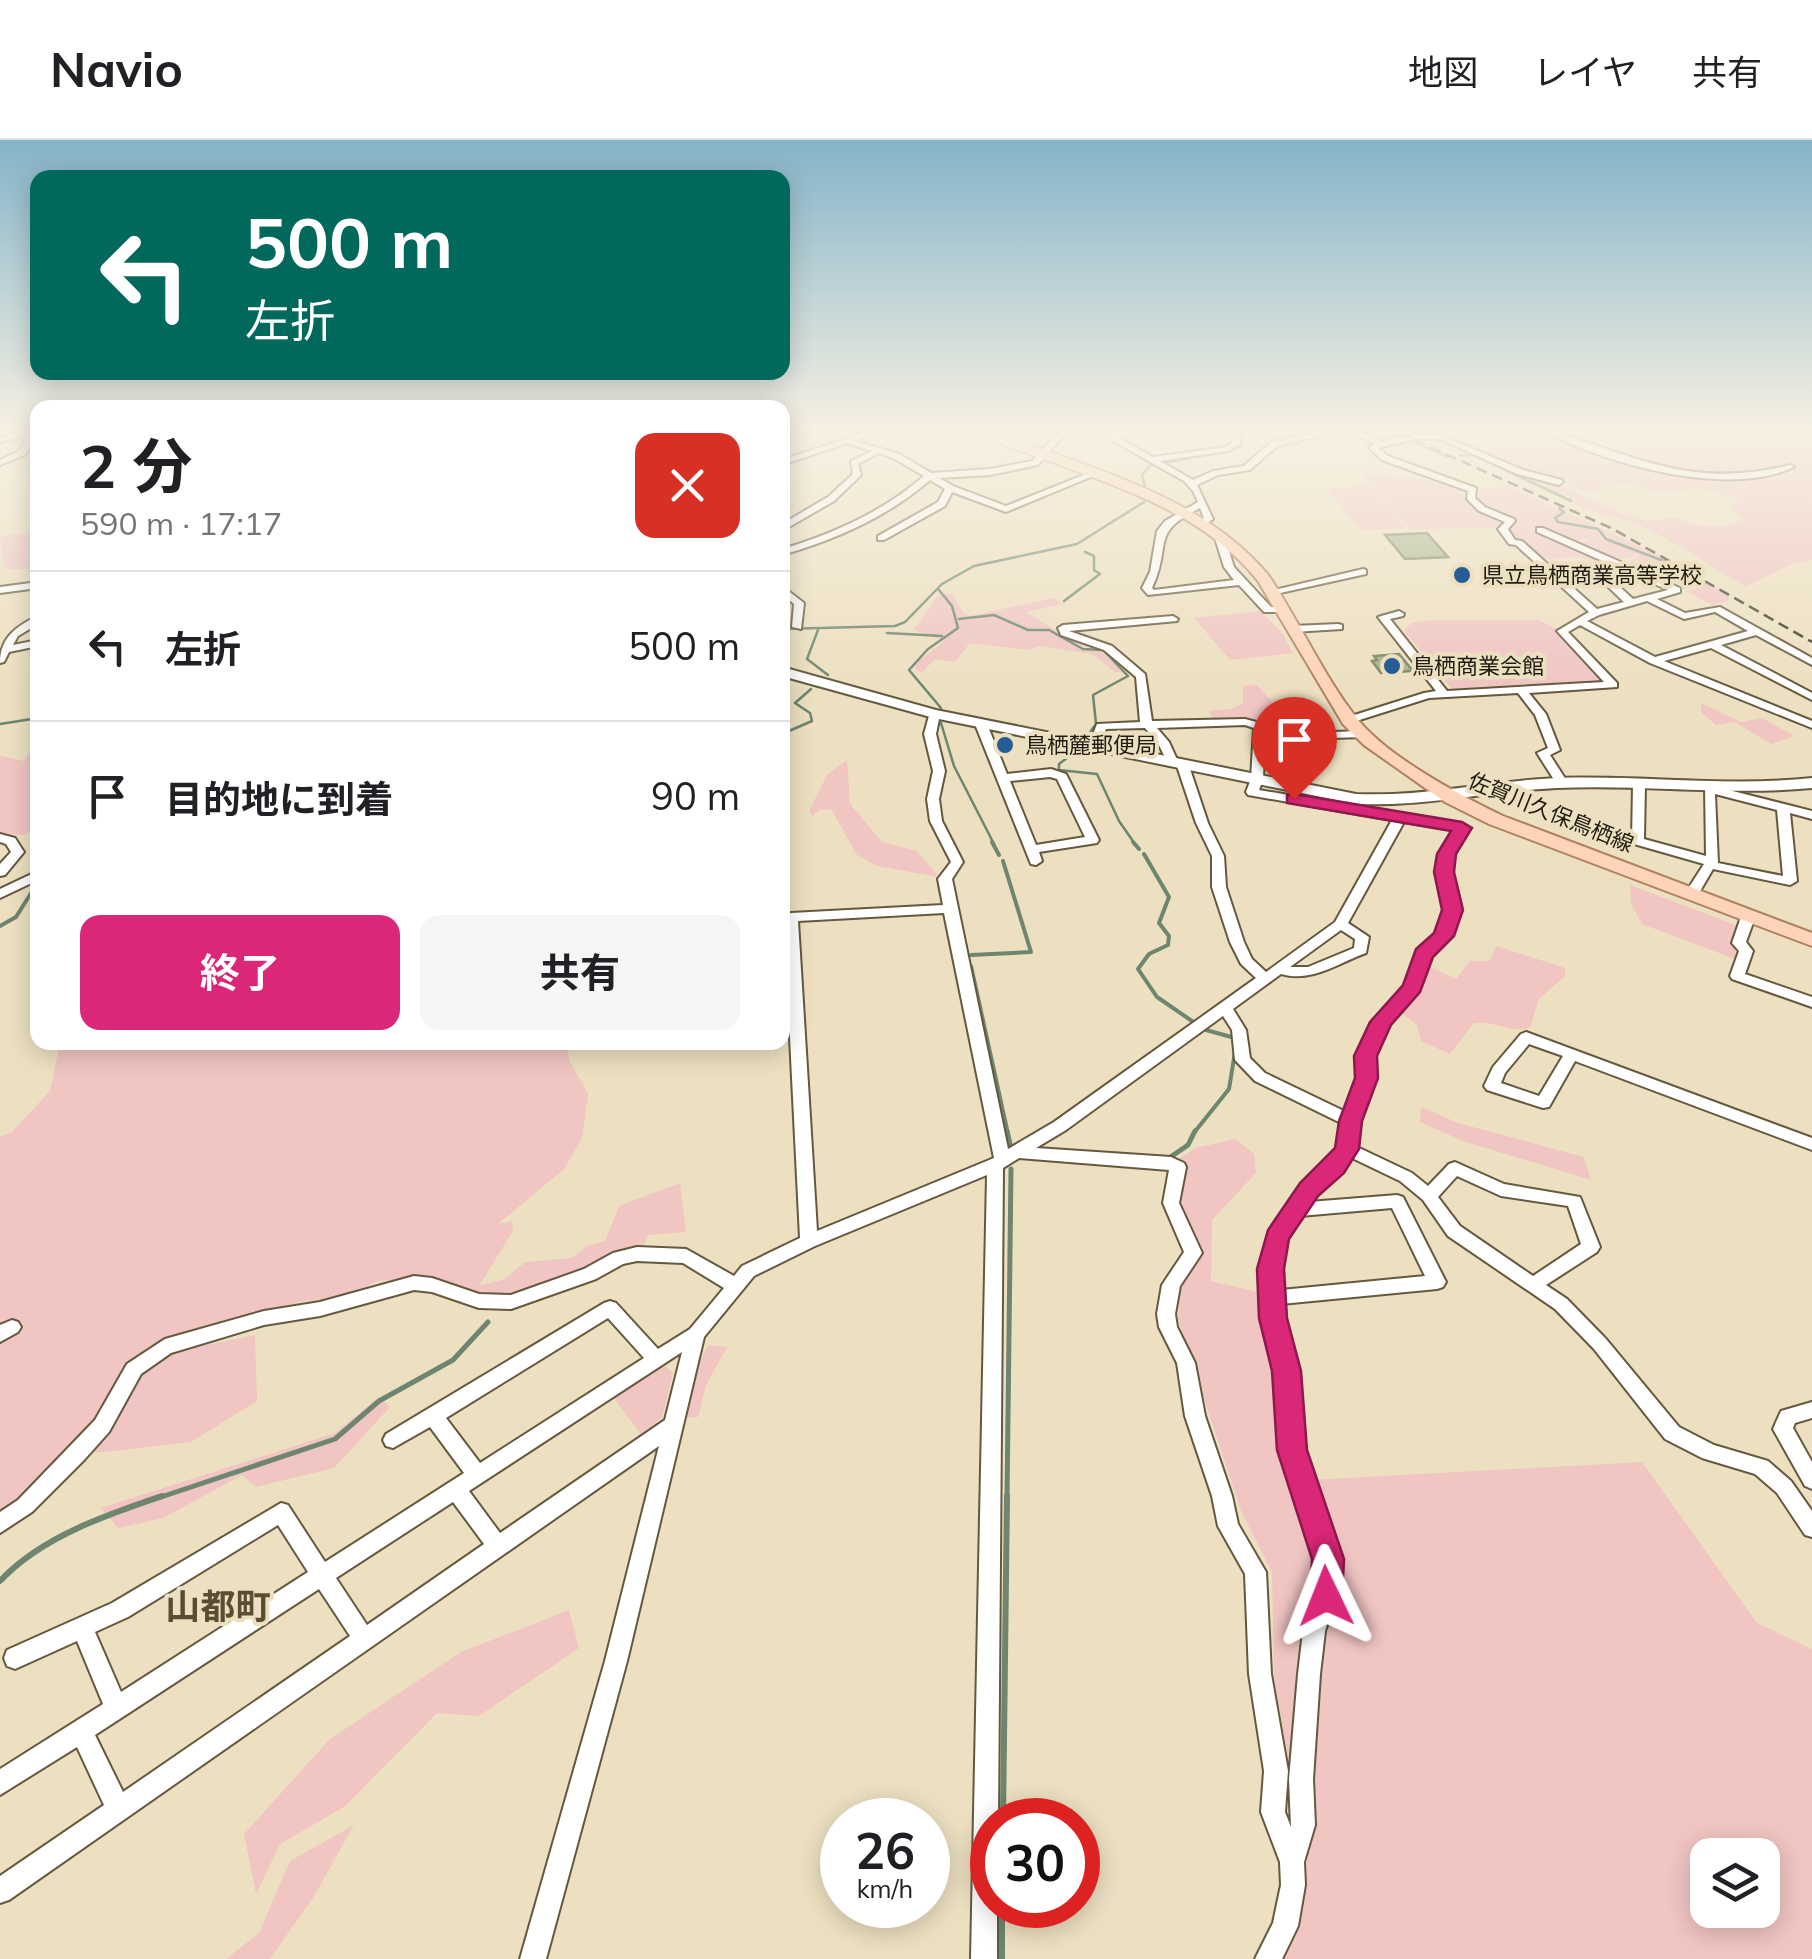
<!DOCTYPE html>
<html lang="ja">
<meta charset="utf-8">
<style>
body{margin:0;font-family:Mulish,"Noto Sans JP",sans-serif;background:#f6f6f6;color:#202124;height:100vh;display:flex;flex-direction:column;font-size:38px;white-space:nowrap}
*{box-sizing:border-box;margin:0}
p{font-size:32px;color:#757577}
.icon{flex:none;width:55px;height:55px;fill:none;stroke:currentColor;stroke-width:2;stroke-linecap:round;stroke-linejoin:round}
.map{position:relative;flex:1;overflow:hidden}
.side{position:absolute;left:30px;top:260px;width:760px;height:650px;display:flex;flex-direction:column;background:#fff;border-radius:20px;box-shadow:0 5px 25px #0003}
.side>*{flex:none}
.top-card{position:absolute;left:30px;top:30px;width:760px;height:210px;border-radius:20px;box-shadow:0 5px 25px #0003;background:#00695c;color:#fff;overflow:hidden}
.fabs{position:absolute;left:1690px;top:1698px;display:grid;gap:20px}
.fabs a{display:grid;place-items:center;width:90px;height:90px;border-radius:20px;background:#fff;box-shadow:0 5px 25px #0003;font-size:50px}
.speed{position:absolute;left:820px;top:1658px;display:flex;gap:20px;font-size:50px;font-weight:700;text-align:center}
.speed>*{display:grid;place-content:center;width:130px;height:130px;border-radius:50%;background:#fff;box-shadow:0 5px 25px #0003;line-height:1}
.speed small{font-size:25px;font-weight:400}
.speed .limit{border:15px solid #d22;background:#fff;color:#111}
.pin{position:absolute;display:grid;place-items:center;width:85px;height:85px;color:#fff;margin:-102px -42px;border-radius:50% 50% 50% 0;rotate:-45deg;box-shadow:0 0 10px #0007}
.pin .icon{rotate:45deg}
.me{position:absolute;width:110px;margin:-55px;rotate:358deg;stroke-linejoin:round;filter:drop-shadow(0 0 8px #0008)}
.turn{display:flex;align-items:center;gap:35px;height:210px;padding:0 50px;font-size:45px}
.turn .icon{width:130px;height:130px;stroke-width:2.5}
.turn b{display:block;font-size:70px;line-height:85px}
.round{display:grid;place-items:center;flex:none;width:105px;height:105px;border-radius:20px;background:#f6f6f6}
.summary{display:flex;align-items:center;justify-content:space-between;height:170px;padding:0 50px}
h1{font-size:60px;font-weight:700;line-height:75px}
.action{display:flex;gap:20px;margin-top:auto;padding:20px 50px}
.action a{flex:1;height:115px;border-radius:20px;background:#db2777;color:#fff;font-size:40px;font-weight:700;line-height:115px;text-align:center}
.action a+a{background:#f6f6f6;color:#202124}
ul{padding:0;list-style:none}
li{display:flex;align-items:center;gap:30px;height:150px;padding:0 50px;border-top:2px solid #e0e0e0}
li div{flex:1}
li b{display:block;font-size:38px}
li em{font-style:normal}
header{display:flex;align-items:center;gap:60px;box-sizing:border-box;height:140px;padding:0 50px;background:#fff;border-bottom:2px solid #e0e0e0}
header strong{font-size:48px}
nav{display:flex;gap:55px;margin-inline-start:auto;font-size:35px}
.map>svg:first-child{display:block}
.green{fill:#f0c5c2;fill-rule:evenodd}
.lines{fill:none;stroke-linecap:round;stroke-linejoin:round}
.stream-far3{stroke:#6e8570;stroke-width:2.5}
.stream-far2{stroke:#6e8570;stroke-width:4}
.stream-far1{stroke:#6e8570;stroke-width:5}
.stream{stroke:#6e8570;stroke-width:6}
.building{fill:#a8b38e;stroke:#7c8567;stroke-width:2.5}
.street-casing{stroke:#64593e;stroke-width:4}
.secondary-casing{stroke:#64593e;stroke-width:4}
.primary-casing{stroke:#af8160;stroke-width:4}
.street{fill:#fff;fill-rule:evenodd}
.secondary{fill:#fff;fill-rule:evenodd}
.primary{fill:#fdd4b9;fill-rule:evenodd}
.rail{stroke:#3a3427;stroke-width:2.5;stroke-dasharray:11 6;stroke-linecap:butt}
.route{fill:#db2777;stroke:#8e194d;stroke-width:2.5}
.poi-dot{fill:#265d95;stroke:#ede0c1;stroke-width:4}
.labels{text-anchor:middle;stroke-width:8;stroke-linejoin:round;paint-order:stroke}
.far-poi-label{font-size:22px;fill:#211c11;stroke:#ede0c1;text-anchor:start}
.far-street-label{font-size:22px;fill:#211c11;stroke:#ede0c1}
.near-quarter-label{font-size:35px;font-weight:bold;fill:#594e33;stroke:#ede0c1}
</style>
<header>
<strong>Navio</strong>
<nav><a>地図</a><a>レイヤ</a><a>共有</a></nav>
</header>
<div class="map">
<svg width="1812" height="1819" viewBox="0 0 1812 1819">
<rect width="100%" height="100%" fill="#ede0c1"/>
<!-- green -->
<g class="green">
<path d="M1442,293H1812V420L1791,424L1746,447C1712,427 1640,376 1603,376L1425,298L1443,297ZM1459,303L1528,334L1566,342L1588,353C1609,346 1630,337 1649,352L1703,349L1740,359L1731,368L1743,380L1723,386L1694,385L1676,378L1647,381L1610,369L1558,343L1520,335L1460,308Z"/>
<path d="M1366,334L1430,340L1464,354L1476,371L1500,382L1495,387L1411,390L1364,338Z"/>
<path d="M1370,345L1407,388L1361,390L1327,349Z"/>
<path d="M1508,346L1666,418L1728,455L1729,461L1713,465L1685,451L1701,447L1672,429L1643,432L1626,423L1640,415L1618,420L1580,405L1592,397L1574,403L1537,389L1617,424L1601,429L1581,417L1542,420L1506,389L1515,383L1512,379L1480,365L1475,358L1477,349Z"/>
<path d="M17,394L37,395V421L32,429H4L0,396Z"/>
<path d="M952,453L965,475L970,476L1053,458L1062,464L1026,472L1085,508L1099,509L1122,532H1115L1092,514L1040,506L1028,510L970,503L955,522L935,519L922,532L916,530L915,524L944,501L914,490L938,455Z"/>
<path d="M1261,471L1283,494L1293,513L1230,520L1194,478Z"/>
<path d="M1431,480H1539L1554,488L1602,539L1596,544L1453,550L1404,491L1411,483Z"/>
<path d="M1257,545L1278,568L1268,572L1270,581H1213L1209,571L1231,569L1243,563V546Z"/>
<path d="M1701,563L1741,582L1762,578L1794,596L1771,604L1735,582L1716,585L1701,572Z"/>
<path d="M36,601L37,687L24,695L0,693V616L24,621Z"/>
<path d="M847,620L850,664L882,702L917,711L939,737L877,726L857,715L831,669L820,670L812,676L809,671L827,635Z"/>
<path d="M1630,745L1738,786L1735,819L1642,784L1631,763Z"/>
<path d="M1497,806L1565,828V836L1539,859L1530,888C1509,893 1496,881 1474,883L1450,914L1421,901L1417,885L1399,871L1420,849L1428,826L1456,839L1470,821H1489Z"/>
<path d="M60,903H567L569,920L588,954L582,998L564,1029L498,1084L512,1081L513,1091L479,1146L505,1139L525,1122L572,1118L587,1106L605,1101L619,1066L680,1043L686,1092L648,1095L643,1107L611,1115L584,1131L502,1159L477,1155L425,1137L378,1141L339,1158L298,1162L153,1208L94,1286L0,1378V997L12,992L50,951Z"/>
<path d="M1421,967L1458,983L1584,1017L1591,1040L1463,1001L1420,982Z"/>
<path d="M1235,999L1254,1014L1256,1033L1212,1080L1211,1141L1257,1152L1275,1213L1279,1317L1310,1340L1642,1322L1757,1483L1812,1509V1819H1282L1302,1770L1307,1721L1274,1539L1272,1432L1241,1371L1178,1179L1180,1146L1201,1116L1178,1063L1186,1027L1179,1019L1196,1008ZM1708,1715H1762V1770H1708Z"/>
<path d="M255,1195L257,1261L191,1302L87,1314L141,1227L167,1213Z"/>
<path d="M708,1205L727,1207L706,1245L698,1277L681,1278L689,1244Z"/>
<path d="M663,1224L673,1233L662,1278L641,1294L613,1257Z"/>
<path d="M379,1257L390,1267L334,1328L256,1347L242,1335L163,1378L118,1388L101,1368L335,1293Z"/>
<path d="M569,1470L579,1508L479,1576L437,1573L344,1667L280,1704L256,1754L244,1694L330,1599L461,1512Z"/>
<path d="M354,1685L314,1756L270,1819H226L259,1793L290,1721Z"/>
</g>
<g class="lines">
<!-- stream-far3 -->
<g class="stream-far3">
<path d="M1391,293L1400,297"/>
<path d="M0,297L14,293"/>
<path d="M1409,301L1449,317"/>
<path d="M1459,315H1474L1571,361"/>
<path d="M1145,347L1142,335L1150,326L1242,307V293"/>
<path d="M1559,368L1564,372L1555,378L1558,382L1598,389L1606,399L1674,425"/>
<path d="M939,450L952,466L958,488L928,509L909,530L941,568"/>
<path d="M1064,461L1100,434L1094,430V416L1085,412"/>
<path d="M959,479L994,475L1028,490H1049L1083,509L1103,510L1128,536L1093,555L1096,584L1087,596"/>
<path d="M782,489L895,486L905,482L942,444L974,426L1077,404L1144,362"/>
<path d="M818,490L807,519L828,535"/>
<path d="M887,493L942,496"/>
<path d="M941,583L954,626L994,704"/>
<path d="M0,584L38,578"/>
<path d="M782,594L812,581L810,573L795,563L811,549"/>
<path d="M1075,612L1059,624V630L1097,634L1119,681L1135,704"/>
<path d="M782,684L788,688"/>
</g>
<!-- stream-far2 -->
<g class="stream-far2">
<path d="M992,702L999,715"/>
<path d="M1133,702L1139,709"/>
<path d="M1144,714L1169,757L1159,783L1169,796L1168,805L1149,814L1138,829L1157,857L1192,881"/>
<path d="M0,786L16,777L38,742"/>
<path d="M971,815L1031,812L1003,721"/>
<path d="M971,826L1008,994"/>
<path d="M1206,890L1235,898"/>
<path d="M1193,994L1229,949L1235,912"/>
</g>
<!-- stream-far1 -->
<g class="stream-far1">
<path d="M1007,991L1011,1008"/>
<path d="M1169,1018L1188,1005L1195,991"/>
<path d="M155,1359L335,1299L379,1261L453,1220L488,1182"/>
<path d="M1007,1359L1011,1029"/>
</g>
<!-- stream -->
<g class="stream">
<path d="M0,1441C41,1397 106,1375 162,1356"/>
<path d="M1003,1680L1007,1356"/>
<path d="M1002,1765V1819"/>
</g>
</g>
<!-- building -->
<g class="building">
<path d="M1427,393L1448,417L1405,419L1385,395Z"/>
<path d="M1399,514L1413,531L1381,533L1372,521L1377,520L1374,516Z"/>
</g>
<g class="lines">
<!-- street casing -->
<g class="street-casing">
<g id="street">
<path d="M18,293H31L34,300L25,315L0,325V320L19,311L26,300L24,296L0,302V298Z"/>
<path d="M863,293H874L855,301L899,314L931,333L990,329L1032,321L1058,293H1066L1038,325L990,335L939,338L953,346L1006,366L1091,332L1098,334L1006,372L952,352L945,366L884,400H878V396L938,362L945,349L930,340C889,376 835,400 782,415V409C833,394 884,371 924,336L893,318L879,313L858,324L861,335L834,361L782,391V384L828,357L853,334L851,321L872,311L847,303L782,325V320Z"/>
<path d="M1099,293H1145L1119,298L1153,317L1226,307L1233,302L1230,293H1238L1241,303L1228,311L1160,321L1193,340L1213,331L1244,326L1271,302L1318,293H1333L1277,306L1250,330L1218,335L1197,345L1213,379L1204,385H1198V381L1204,378L1200,368C1148,394 1173,404 1152,448L1154,450L1234,440L1224,427L1214,395L1219,392L1224,395L1234,427L1271,467L1286,468V472H1264L1239,445L1148,455L1142,448L1150,432L1157,391L1165,381L1198,362L1193,351L1184,341Z"/>
<path d="M1353,293H1363L1381,301L1414,295H1441L1523,330L1562,340L1563,342L1559,345L1517,334L1440,299H1414L1378,308L1388,316L1476,348L1475,358L1485,367L1514,379L1515,381L1508,389L1515,400L1522,401L1553,429H1600L1633,459L1668,450L1537,392V388H1543L1680,448V452L1657,459L1685,473L1720,467L1812,518V525L1756,495L1721,505L1812,553V560L1711,508L1664,521L1812,581V588L1650,523L1580,485L1568,492L1617,543V547L1529,553L1546,574L1560,610L1550,615L1568,643L1566,646H1558L1537,613L1548,608L1535,575L1518,553L1429,558L1353,582H1345V578L1424,553L1436,551L1378,477L1399,471L1404,474L1403,476L1390,479L1447,551L1604,542L1557,491L1589,472L1516,405L1509,404L1498,389L1505,382L1479,371L1467,359L1468,351L1382,320L1369,308L1374,304ZM1595,434L1624,462L1597,469L1559,435ZM1647,461L1684,479L1715,472L1748,491L1655,517L1587,481L1599,475Z"/>
<path d="M1548,293H1560C1644,321 1698,348 1790,325L1794,327C1729,358 1609,325 1548,293Z"/>
<path d="M1363,429L1366,430V434L1271,455L1266,452Z"/>
<path d="M38,442V448L0,453V447Z"/>
<path d="M782,446L804,463L801,489L792,487L794,464L782,454Z"/>
<path d="M38,476V484L18,496L13,505L38,500V506L9,512L4,522L0,523C0,498 16,486 38,476Z"/>
<path d="M1173,476L1178,479L1177,481L1069,491L1112,506L1145,534L1152,581L1245,579L1260,583L1270,582L1302,593L1363,591L1369,594L1363,597L1301,599L1265,589L1263,639L1259,650L1462,684L1468,688L1452,715L1450,732L1459,769L1450,796L1429,816L1418,850L1387,884L1374,916V938L1359,981L1355,1006L1412,1033L1428,1046L1449,1024L1455,1022L1504,1044L1580,1057L1600,1107L1597,1112L1546,1145L1567,1159L1606,1199L1679,1287L1714,1305L1768,1321L1791,1341L1812,1371V1397L1805,1395L1777,1353L1755,1334L1702,1318L1665,1299L1594,1209L1555,1169L1448,1096L1423,1060L1400,1041L1350,1017C1338,1035 1320,1045 1309,1062L1397,1055L1403,1057L1446,1142L1443,1147L1437,1149L1281,1164L1282,1177L1293,1207L1302,1310L1338,1419L1337,1456L1325,1491L1320,1534L1313,1639L1315,1685L1304,1722L1305,1745L1298,1786L1282,1819H1255L1273,1783L1281,1745L1280,1722L1261,1672L1264,1631L1249,1534L1245,1434L1218,1386L1212,1356L1185,1276L1177,1223L1159,1187L1157,1174L1162,1145L1184,1112L1163,1063L1169,1030L1019,1018L1003,1028L998,1680H992V1765H997V1819H971L987,1035L815,1106L754,1136L704,1197L627,1521L546,1819H520L605,1521L659,1306L9,1760L0,1763V1736L104,1665L77,1607L0,1655V1629L103,1564L77,1501L15,1529L7,1526L4,1518L7,1510L112,1463L281,1363L288,1365L325,1422L464,1333L430,1287L393,1308L386,1306L383,1300L386,1294L604,1163L610,1161L616,1163L658,1209L690,1189L724,1148L683,1123L637,1121L623,1124L596,1139L511,1169L479,1168L432,1152L414,1150L320,1176L264,1185L171,1213L141,1234L109,1292L84,1320L32,1372L0,1393V1372L18,1360L95,1280L127,1224L165,1199L264,1171L320,1162L414,1136L432,1138L479,1154L511,1155L584,1129L613,1113L637,1107L686,1109L734,1136L742,1126L800,1098L784,777L791,773L943,765L938,739L951,722L930,681L927,659L933,631L924,594L930,572H938L940,574L936,594L945,631L939,659L942,681L963,722L952,739L1008,1009L1054,982L1256,838L1241,824L1230,802L1212,747V716L1196,683L1177,626H1169L1158,603L1145,588L1106,589L1098,609H1090L1088,607L1097,584L1140,582L1136,537L1104,510L1061,495L1058,488L1063,485ZM1245,585L1254,588L1251,639L1246,652L1248,655L1392,680L1335,782L1266,832L1252,819L1244,802L1226,747L1224,716L1208,683L1189,626L1183,622L1179,624L1169,602L1157,588ZM1404,682L1454,690L1440,715L1438,732L1445,769L1437,794L1418,811L1406,846L1374,882L1358,916V938L1346,972L1265,933L1250,918L1246,890L1233,869L1281,834C1312,843 1338,823 1366,813L1369,797L1348,783ZM944,773L994,1018L817,1091L798,781ZM1341,790L1355,799L1354,808L1308,827H1290ZM1223,876L1232,890L1235,920L1255,941L1343,984L1339,1008L1329,1023L1303,1045L1271,1092L1262,1129L1264,1177L1275,1207L1282,1310L1318,1419L1315,1456L1303,1491L1298,1534L1289,1639L1291,1687L1285,1672L1288,1631L1271,1534L1266,1432L1238,1384L1232,1356L1205,1276L1195,1223L1177,1187L1175,1174L1180,1146L1202,1113L1179,1063L1186,1027L1184,1023L1171,1017L1036,1008L1066,990ZM1457,1036L1501,1056L1568,1066L1581,1104L1533,1136L1460,1086L1438,1057ZM1392,1068L1425,1136L1281,1150C1279,1116 1282,1104 1300,1076ZM608,1178L644,1218L480,1323L446,1278ZM682,1212L665,1280L500,1393L469,1351ZM453,1362L484,1404L367,1485L336,1438ZM278,1385L308,1432L121,1552L95,1492L128,1477ZM319,1449L350,1496L123,1652L95,1595Z"/>
<path d="M1338,484L1342,485V489L1293,492L1288,489L1293,486Z"/>
<path d="M981,581L987,584L1007,634L1051,629L1066,634L1099,700L1097,703L1039,712L1042,721L1036,725L1031,724L975,584ZM1050,637L1057,639L1085,697L1036,705L1010,641Z"/>
<path d="M1639,640L1645,644L1644,699L1706,716L1705,646L1709,645L1812,671V679L1790,673L1797,741L1790,745L1713,729L1696,758H1686L1684,755L1704,724L1634,704L1632,701L1633,644ZM1715,654L1777,670L1783,736L1718,723Z"/>
<path d="M0,694L15,698L24,712L5,735L0,736V724L11,712L6,704L0,702Z"/>
<path d="M38,731V740L0,758V749Z"/>
<path d="M1748,773L1755,777L1746,802L1753,811L1745,834L1812,857V867L1732,839L1730,836L1739,811L1732,803L1741,777Z"/>
<path d="M1526,892L1812,998V1010L1575,921L1549,967L1543,968L1487,950L1484,946L1493,927L1521,894ZM1529,904L1563,916L1539,956L1501,943L1505,933Z"/>
<path d="M12,1180L18,1182L21,1187L18,1192L0,1202V1185Z"/>
<path d="M1812,1262V1278L1795,1283L1793,1288L1812,1322V1349L1805,1346L1773,1289L1781,1271Z"/>
</g>
</g>
<!-- secondary casing -->
<g class="secondary-casing">
<path id="secondary" d="M782,527L936,570L1356,654C1424,657 1489,641 1557,638C1642,635 1727,647 1812,638V648C1727,656 1642,644 1557,648C1489,651 1424,667 1356,664L934,578L782,536Z"/>
</g>
<!-- primary casing -->
<g class="primary-casing">
<path id="primary" d="M980,293H997C1091,329 1202,355 1269,436C1299,481 1322,533 1355,576C1384,615 1459,655 1503,676L1812,793V806L1489,684L1445,662L1364,605L1343,584L1258,441C1204,373 1122,349 1044,319C1024,311 998,305 980,293Z"/>
</g>
<!-- street -->
<use href="#street" class="street"/>
<!-- secondary -->
<use href="#secondary" class="secondary"/>
<!-- primary -->
<use href="#primary" class="primary"/>
<!-- rail -->
<path class="rail" d="M1399,293L1613,389L1812,502"/>
</g>
<!-- sky -->
<linearGradient id="sky" x2="0" y2="1"><stop stop-color="#84b3c8"/><stop offset="0.53" stop-color="#f7f1e3"/><stop offset="1" stop-color="#f7f1e3" stop-opacity="0"/></linearGradient>
<rect width="1812" height="548" fill="url(#sky)"/>
<!-- route -->
<path class="route" d="M1294,654L1462,682L1472,688L1456,714L1454,732L1463,770L1454,796L1433,817L1420,852L1391,885L1377,916L1378,938L1362,981L1359,1009L1344,1033L1318,1056L1289,1099L1284,1129L1287,1178L1301,1231L1307,1310L1344,1419L1342,1456L1337,1467L1326,1471L1315,1467L1310,1456L1312,1419L1277,1310L1272,1231L1259,1178L1257,1129L1268,1090L1300,1043L1335,1008L1339,981L1355,938L1354,916L1370,882L1403,845L1416,809L1434,793L1442,770L1434,732L1437,714L1451,691L1287,663V655Z"/>
<!-- markers -->
<g class="poi-dot">
<circle cx="1462" cy="435" r="10"/>
<circle cx="1392" cy="526" r="10"/>
<circle cx="1005" cy="605" r="10"/>
</g>
<g class="labels">
<!-- far-poi labels -->
<g class="far-poi-label">
<text x="1482" y="443">県立鳥栖商業高等学校</text>
<text x="1412" y="534">鳥栖商業会館</text>
<text x="1025" y="613">鳥栖麓郵便局</text>
</g>
<!-- far-street labels -->
<g class="far-street-label">
<text transform="translate(1551 672) rotate(22)" y="8">佐賀川久保鳥栖線</text>
</g>
<!-- near-quarter labels -->
<g class="near-quarter-label">
<text x="218" y="1479">山都町</text>
</g>
</g>
</svg>
<div class="fabs">
<a><svg class="icon" aria-label="layers" viewBox="0 0 24 24"><path d="M12 4l9 5-9 5-9-5zM3 14l9 5 9-5"/></svg></a>
</div>
<div class="speed"><div>26<small>km/h</small></div><div class="limit">30</div></div>
<div class="pin" style="left:1294px;top:659px;background:#d93025"><svg class="icon" aria-label="arrive" viewBox="0 0 24 24"><path d="M6 21V4h12l-3 4 3 4H6"/></svg></div>
<svg class="me" style="left:1326px;top:1456px" viewBox="-20 -20 40 40"><path d="M0-17L14 15 0 8-14 15z" fill="#db2777" stroke="#fff" stroke-width="4"/></svg>
<div class="top-card">
<div class="turn"><svg class="icon" aria-label="left" viewBox="0 0 24 24"><path d="M17 20v-9H6M10 6l-5 5 5 5"/></svg><div><b>500 m</b>左折</div></div>
</div>
<section class="side">
<div class="summary"><div><h1>2 分</h1><p>590 m · 17:17</p></div><a class="round" style="background:#d93025;color:#fff"><svg class="icon" aria-label="close" viewBox="0 0 24 24"><path d="M6 6l12 12M18 6L6 18"/></svg></a></div>
<ul>
<li><svg class="icon" aria-label="left" viewBox="0 0 24 24"><path d="M17 20v-9H6M10 6l-5 5 5 5"/></svg><div><b>左折</b></div><em>500 m</em></li>
<li><svg class="icon" aria-label="arrive" viewBox="0 0 24 24"><path d="M6 21V4h12l-3 4 3 4H6"/></svg><div><b>目的地に到着</b></div><em>90 m</em></li>
</ul>
<div class="action"><a>終了</a><a>共有</a></div>
</section>
</div>
